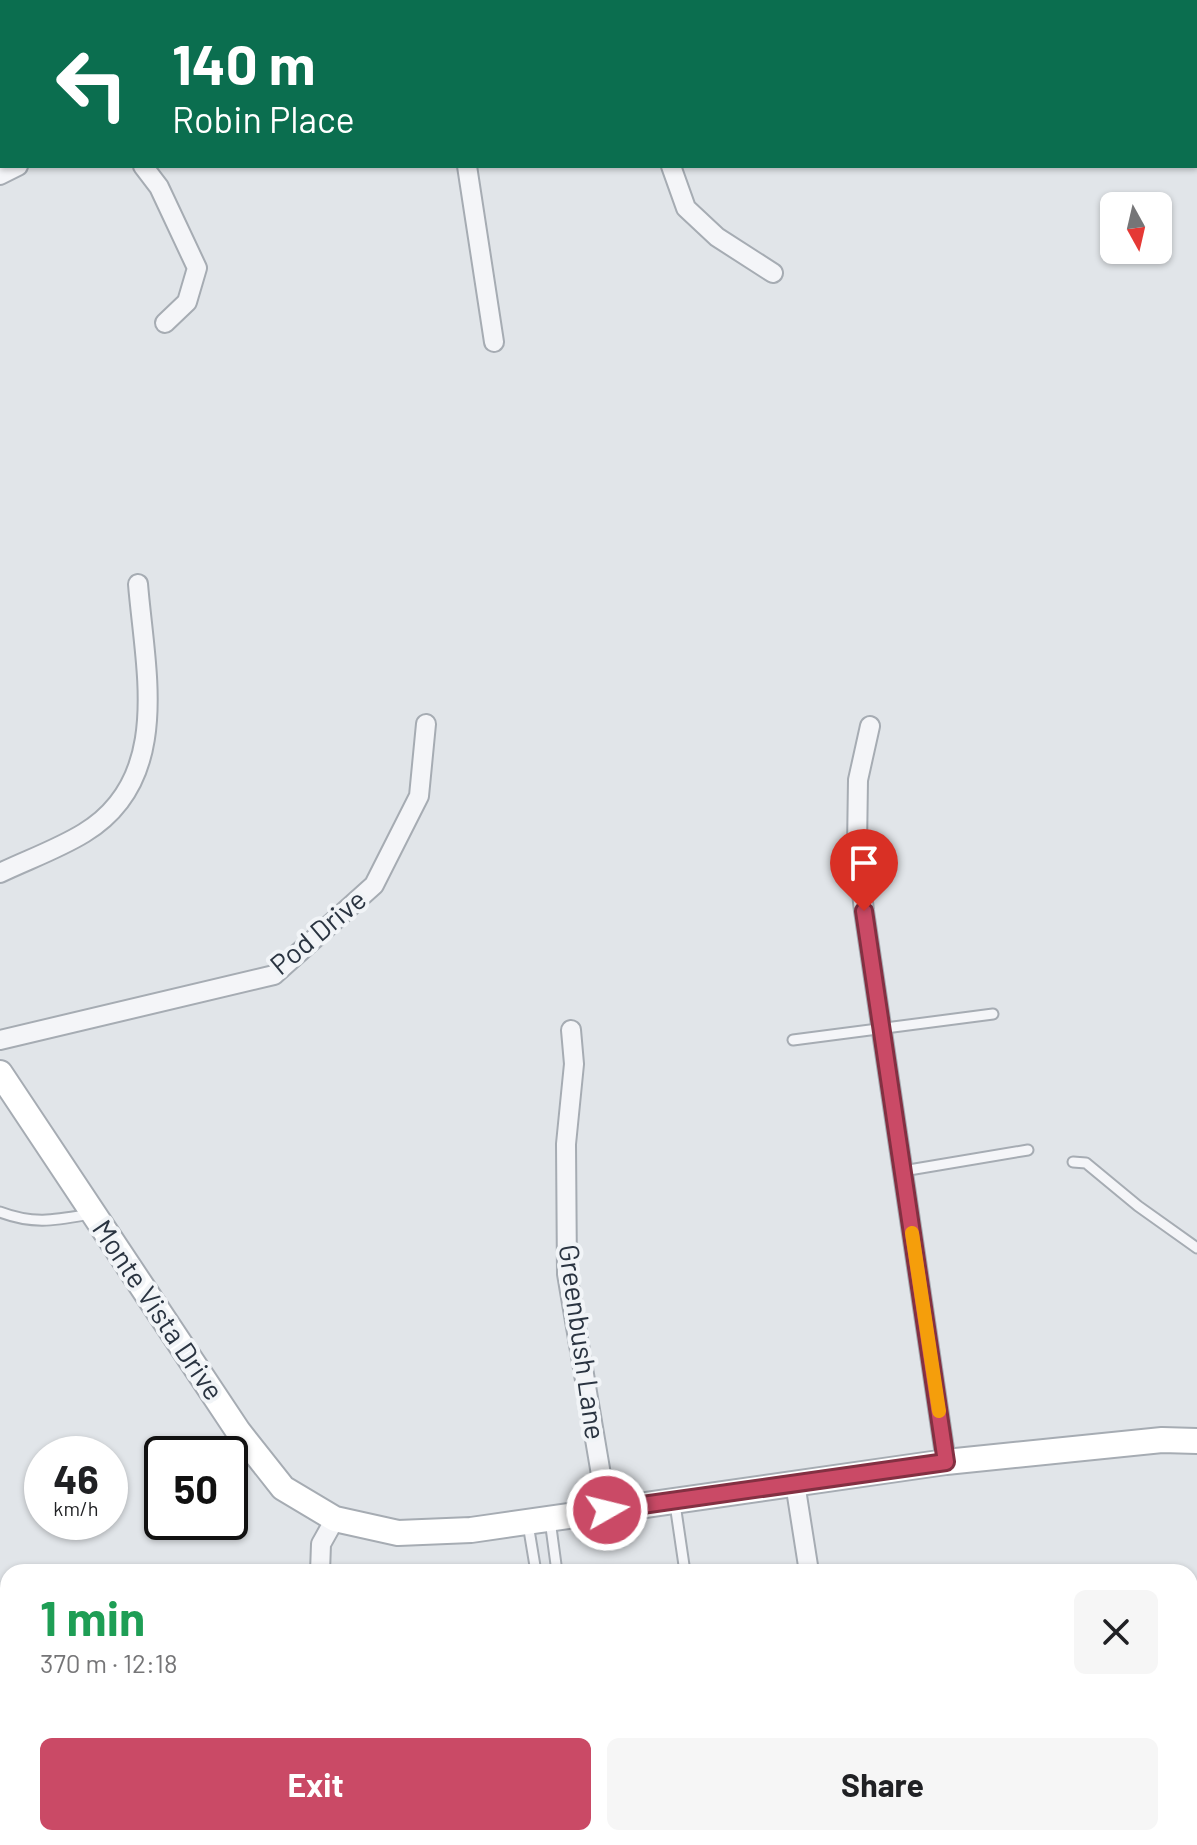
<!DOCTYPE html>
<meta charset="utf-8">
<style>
body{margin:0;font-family:Barlow,sans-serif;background:#f6f6f6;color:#202124;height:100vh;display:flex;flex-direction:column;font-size:30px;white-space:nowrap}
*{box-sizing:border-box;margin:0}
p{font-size:26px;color:#757577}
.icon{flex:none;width:44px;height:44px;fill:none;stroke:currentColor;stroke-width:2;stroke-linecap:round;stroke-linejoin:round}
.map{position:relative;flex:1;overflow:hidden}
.panel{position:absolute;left:0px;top:1564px;width:1198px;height:282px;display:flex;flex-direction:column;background:#fff;border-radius:24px 24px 0 0;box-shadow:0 2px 6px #0004}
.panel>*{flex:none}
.banner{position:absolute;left:0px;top:0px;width:1198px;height:168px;box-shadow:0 2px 6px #0004;background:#0b6e4f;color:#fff;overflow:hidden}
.needle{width:52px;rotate:172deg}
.tools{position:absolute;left:1100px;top:192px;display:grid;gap:16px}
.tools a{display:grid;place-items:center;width:72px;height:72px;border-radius:12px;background:#fff;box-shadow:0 2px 6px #0004;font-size:40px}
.speed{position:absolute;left:24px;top:1436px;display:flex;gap:16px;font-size:40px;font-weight:700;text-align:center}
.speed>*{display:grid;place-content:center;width:104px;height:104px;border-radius:50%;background:#fff;box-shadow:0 2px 6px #0004;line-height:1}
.speed small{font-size:20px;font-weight:400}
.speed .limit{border:4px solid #111;border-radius:12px;background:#fff;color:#111}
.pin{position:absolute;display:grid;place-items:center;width:68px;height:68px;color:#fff;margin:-82px -34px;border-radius:50% 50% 50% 0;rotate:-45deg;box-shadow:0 0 8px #0007}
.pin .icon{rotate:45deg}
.me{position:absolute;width:88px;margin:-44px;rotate:82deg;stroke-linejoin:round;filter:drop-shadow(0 0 6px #0008)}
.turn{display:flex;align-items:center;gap:28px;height:168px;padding:0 40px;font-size:36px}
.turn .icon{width:104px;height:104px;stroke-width:2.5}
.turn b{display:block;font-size:56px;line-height:68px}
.round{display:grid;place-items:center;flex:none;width:84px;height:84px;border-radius:12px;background:#f6f6f6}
.headline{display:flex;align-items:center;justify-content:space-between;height:136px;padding:0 40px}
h1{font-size:48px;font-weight:700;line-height:60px;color:#1e9e55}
.button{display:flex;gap:16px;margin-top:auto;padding:16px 40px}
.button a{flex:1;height:92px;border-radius:12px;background:#ca4a66;color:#fff;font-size:32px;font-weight:700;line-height:92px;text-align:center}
.button a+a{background:#f6f6f6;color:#202124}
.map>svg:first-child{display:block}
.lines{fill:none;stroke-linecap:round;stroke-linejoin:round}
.service-casing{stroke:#a6acb3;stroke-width:13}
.minor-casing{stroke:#a6acb3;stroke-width:22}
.secondary-casing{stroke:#a6acb3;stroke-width:28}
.service{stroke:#f4f5f8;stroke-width:9}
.minor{stroke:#f4f5f8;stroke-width:18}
.secondary{stroke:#fff;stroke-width:24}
.route-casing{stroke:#833042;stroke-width:20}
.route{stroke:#ca4a66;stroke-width:14}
.slow{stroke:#f59e0b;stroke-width:14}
.labels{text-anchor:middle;stroke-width:8;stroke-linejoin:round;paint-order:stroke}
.street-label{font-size:28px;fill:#2a3441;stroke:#f1f4f7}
</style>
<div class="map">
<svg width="1197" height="1845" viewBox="0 0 1197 1845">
<rect width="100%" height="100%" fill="#e1e5e9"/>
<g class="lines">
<!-- service casing -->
<g class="service-casing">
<g id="service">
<path d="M793,1040L993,1014"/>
<path d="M1073,1162L1086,1163L1138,1206L1197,1248"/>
<path d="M903,1171L1028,1150"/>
<path d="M0,1212C34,1225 56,1220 90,1214"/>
<path d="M675,1504L685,1572"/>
<path d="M550,1520L557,1572"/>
<path d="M528,1524L536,1572"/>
<path d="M578,1838L579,1845"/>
<path d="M598,1838L599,1845"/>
<path d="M729,1838L730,1845"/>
<path d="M53,1845L55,1838"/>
</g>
</g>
<!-- minor casing -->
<g class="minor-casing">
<g id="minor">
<path d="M441,0V2"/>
<path d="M643,0V2"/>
<path d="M143,166L159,187L197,268L187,302L165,323"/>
<path d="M467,166L494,342"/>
<path d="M671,166L686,208L717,237L773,273"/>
<path d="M0,175L18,166"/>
<path d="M870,726L858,780L857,847L864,911L946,1462"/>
<path d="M0,873C27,860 58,849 84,833C173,779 145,670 138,584"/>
<path d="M571,1030L574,1064L566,1144L567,1274L607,1510"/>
<path d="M0,1040L274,975L374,885L419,796L426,724"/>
<path d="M795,1483L809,1572"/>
<path d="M320,1572L321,1544L335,1519"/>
<path d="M368,1838L370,1845"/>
<path d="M847,1838L848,1845"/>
<path d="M80,1845L83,1838"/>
</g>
</g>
<!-- secondary casing -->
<g class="secondary-casing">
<path id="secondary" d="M0,1073L238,1431L283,1488L335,1519L398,1533L471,1530L946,1462L1162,1440L1197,1441"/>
</g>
<!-- service -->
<use href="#service" class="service"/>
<!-- minor -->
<use href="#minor" class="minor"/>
<!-- secondary -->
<use href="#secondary" class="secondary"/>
</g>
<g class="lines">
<!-- route casing -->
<g class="route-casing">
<path id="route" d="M607,1510L946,1462L864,911"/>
</g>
<!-- route -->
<use href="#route" class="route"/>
<!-- slow -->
<path class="slow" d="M912,1233L939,1411"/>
</g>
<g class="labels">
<!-- street labels -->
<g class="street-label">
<text transform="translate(318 932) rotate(-40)" y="10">Pod Drive</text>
<text transform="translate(158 1310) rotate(56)" y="10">Monte Vista Drive</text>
<text transform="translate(582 1342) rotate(82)" y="10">Greenbush Lane</text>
</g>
</g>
</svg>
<div class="tools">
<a><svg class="needle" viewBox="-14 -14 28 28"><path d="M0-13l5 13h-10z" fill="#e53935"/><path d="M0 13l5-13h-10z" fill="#757577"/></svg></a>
</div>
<div class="speed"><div>46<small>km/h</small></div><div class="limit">50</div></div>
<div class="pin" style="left:864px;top:911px;background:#d93025"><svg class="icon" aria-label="arrive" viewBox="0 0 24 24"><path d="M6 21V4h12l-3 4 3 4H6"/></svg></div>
<svg class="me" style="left:607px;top:1510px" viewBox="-20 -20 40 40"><circle r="17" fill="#ca4a66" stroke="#fff" stroke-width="3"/><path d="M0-11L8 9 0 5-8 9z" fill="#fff"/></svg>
<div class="banner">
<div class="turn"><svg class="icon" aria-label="left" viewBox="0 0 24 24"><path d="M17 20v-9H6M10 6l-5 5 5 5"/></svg><div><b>140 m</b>Robin Place</div></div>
</div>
<section class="panel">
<div class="headline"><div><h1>1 min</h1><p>370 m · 12:18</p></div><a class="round"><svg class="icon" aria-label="close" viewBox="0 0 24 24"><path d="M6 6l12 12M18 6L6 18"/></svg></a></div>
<div class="button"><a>Exit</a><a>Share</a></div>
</section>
</div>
